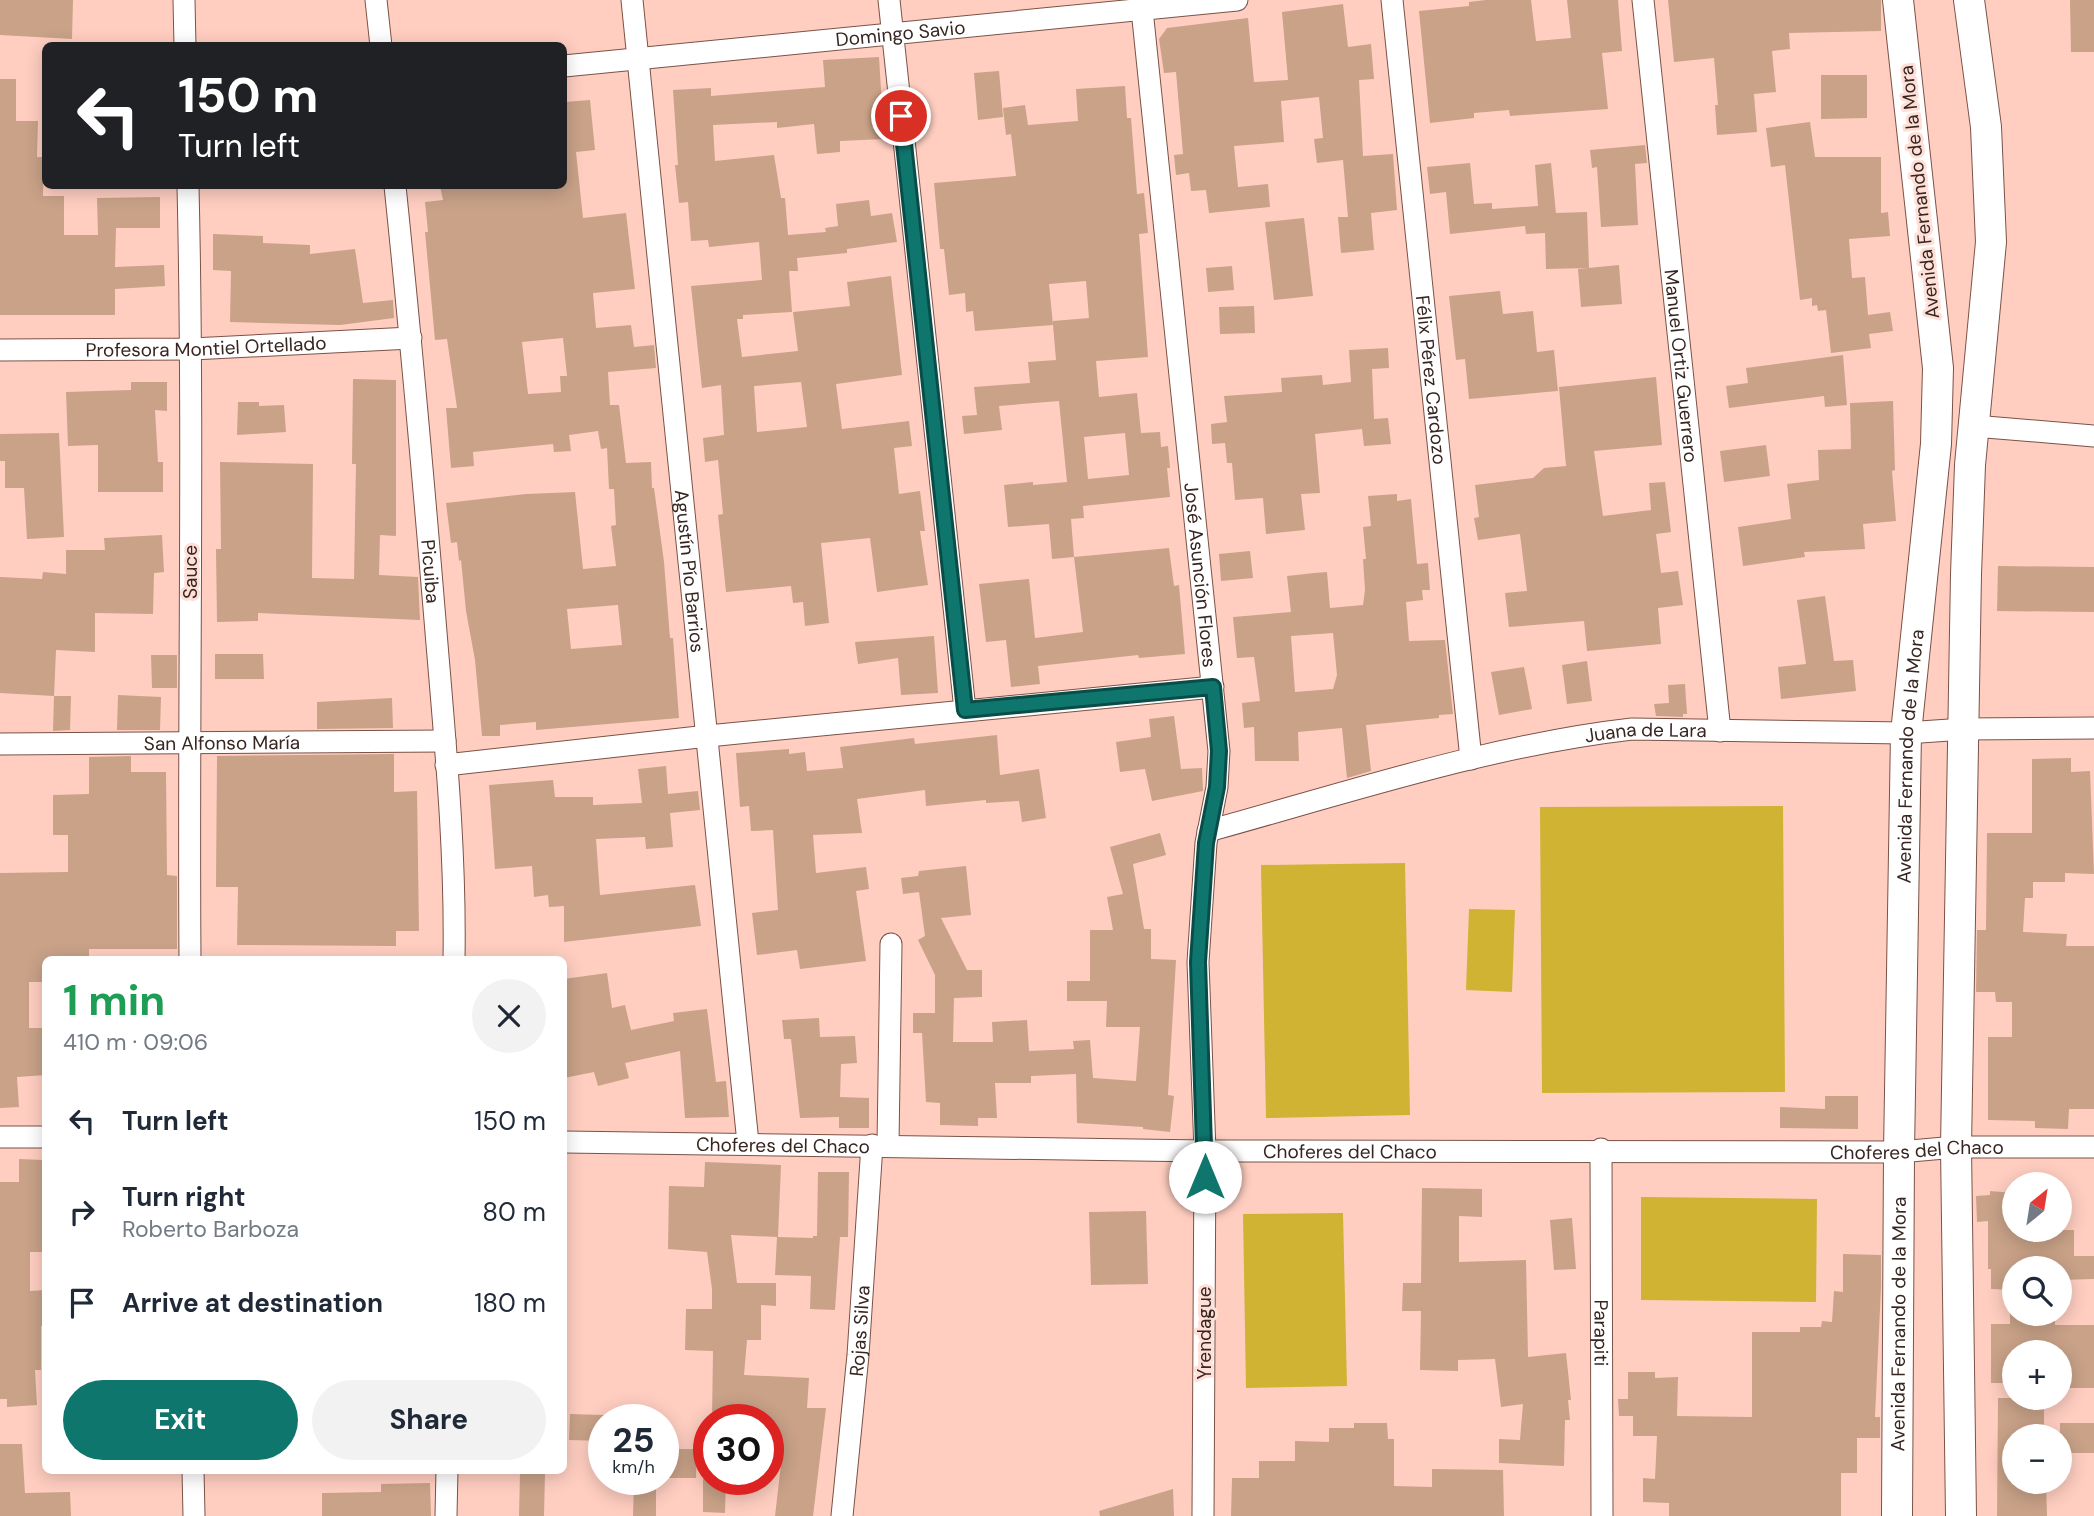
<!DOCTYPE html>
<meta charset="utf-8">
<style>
body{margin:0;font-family:"DM Sans",sans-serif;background:#f2f2f3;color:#1f2937;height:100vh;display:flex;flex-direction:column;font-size:26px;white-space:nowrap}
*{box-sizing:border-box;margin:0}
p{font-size:23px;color:#747a83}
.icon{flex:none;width:38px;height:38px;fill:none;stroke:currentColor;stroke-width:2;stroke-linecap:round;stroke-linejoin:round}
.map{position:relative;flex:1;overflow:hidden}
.panel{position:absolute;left:42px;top:956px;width:525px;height:518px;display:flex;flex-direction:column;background:#fff;border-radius:10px;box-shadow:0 4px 18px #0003}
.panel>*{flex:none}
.hud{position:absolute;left:42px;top:42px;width:525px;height:147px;border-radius:10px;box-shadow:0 4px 18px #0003;background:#202124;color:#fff;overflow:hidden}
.needle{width:46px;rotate:30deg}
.buttons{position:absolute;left:2002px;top:1172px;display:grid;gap:14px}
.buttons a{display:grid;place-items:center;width:70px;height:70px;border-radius:50%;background:#fff;box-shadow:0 4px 18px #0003;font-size:35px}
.speed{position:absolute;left:588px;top:1404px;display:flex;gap:14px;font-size:35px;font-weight:700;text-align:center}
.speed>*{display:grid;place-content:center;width:91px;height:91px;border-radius:50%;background:#fff;box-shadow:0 4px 18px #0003;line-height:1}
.speed small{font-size:18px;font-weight:400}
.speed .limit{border:10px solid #d22;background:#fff;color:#111}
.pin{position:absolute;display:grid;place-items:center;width:60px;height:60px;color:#fff;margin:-30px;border:4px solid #fff;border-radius:50%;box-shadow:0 2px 7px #0007}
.me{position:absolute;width:77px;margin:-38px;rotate:0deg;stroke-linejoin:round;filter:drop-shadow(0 0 5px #0008)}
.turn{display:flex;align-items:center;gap:24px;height:147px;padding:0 21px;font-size:32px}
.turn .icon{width:91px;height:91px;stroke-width:2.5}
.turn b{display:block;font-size:49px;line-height:60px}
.round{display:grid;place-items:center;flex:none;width:74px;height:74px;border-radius:37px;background:#f2f2f3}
.head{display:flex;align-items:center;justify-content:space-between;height:119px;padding:0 21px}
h1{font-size:42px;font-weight:700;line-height:52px;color:#1e9e55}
.cta{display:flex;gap:14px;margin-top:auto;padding:14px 21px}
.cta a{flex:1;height:80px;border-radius:42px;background:#0f766e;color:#fff;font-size:28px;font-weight:700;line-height:80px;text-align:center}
.cta a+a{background:#f2f2f3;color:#1f2937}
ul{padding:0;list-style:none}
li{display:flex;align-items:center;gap:21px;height:91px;padding:0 21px}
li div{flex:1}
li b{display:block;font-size:26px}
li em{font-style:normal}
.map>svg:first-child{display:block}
.green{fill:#d0b333}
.building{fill:#c9a288;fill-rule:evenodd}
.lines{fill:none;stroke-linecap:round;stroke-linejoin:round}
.minor-casing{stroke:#7b5247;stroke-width:23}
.secondary-casing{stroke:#7b5247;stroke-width:32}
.minor{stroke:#fff;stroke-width:21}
.secondary{stroke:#fff;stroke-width:30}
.route-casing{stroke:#0a4d48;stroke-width:18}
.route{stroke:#0f766e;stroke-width:12}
.labels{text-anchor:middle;stroke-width:6;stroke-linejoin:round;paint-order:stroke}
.street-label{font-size:19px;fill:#372520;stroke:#fee0d8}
</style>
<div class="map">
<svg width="2094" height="1516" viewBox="0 0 2094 1516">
<rect width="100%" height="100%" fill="#ffcec1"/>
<!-- green -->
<g class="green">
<path d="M1783,806L1785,1092L1542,1093L1540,807Z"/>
<path d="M1405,863L1410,1115L1266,1118L1261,865Z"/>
<path d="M1469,909L1515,910L1512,992L1466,990Z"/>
<path d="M1641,1197L1817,1199L1816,1302L1641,1300Z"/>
<path d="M1343,1213L1347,1386L1246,1388L1243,1214Z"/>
</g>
<!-- building -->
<g class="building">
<path d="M0,0H73L72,39L0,35Z"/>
<path d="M1486,0H1531L1536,41L1571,38L1567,0H1618L1622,51L1602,53L1608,109L1510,116L1509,110L1474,113V118L1430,123L1419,11L1469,6V2Z"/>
<path d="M1668,0H1881V31L1789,33L1790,49L1772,51L1776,92L1754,94L1757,132L1717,135L1715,105H1718L1714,58L1674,62Z"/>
<path d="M2070,0H2094V52H2071Z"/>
<path d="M1343,4L1348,47L1371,44L1374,79L1359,80L1363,156L1393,154L1397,210L1371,213L1374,250L1341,253L1338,217H1348L1343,160L1317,163L1314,139L1323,138L1319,97L1281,101L1284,142L1234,146L1238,187L1268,184L1270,207L1209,213L1206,190L1191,191L1189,173L1176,175L1174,155L1183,154L1176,72L1164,73L1159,39L1167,28L1248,18L1254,82L1288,80L1282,12Z"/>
<path d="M879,57L884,139L840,141V152L817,154L814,124L777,128V122L713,125L715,161L774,155L781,198H785L788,235L826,232L825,228L838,226L836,204L869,200L871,216L892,213L897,242L847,249V253L797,258L798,271H789L792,312L743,315V319H737L742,357L798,351L793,312L850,306L847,282L891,276L902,375L836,384L842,429L909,421L912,446L894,448L899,494L920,491L925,531H920L928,585L877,592L870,538L821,543L829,623L805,626L803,602L793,603L791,586L726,592L718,515L723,514L718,460L705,462L703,438L724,435L721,385L702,388L691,286L762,280L759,242L709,247L708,240L691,241L688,202L679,203L675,165H678L673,90L711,88V96L825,87L823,60ZM801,382L807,427L757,432L754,386Z"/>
<path d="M999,71L1003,117L978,120L974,73Z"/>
<path d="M1821,75H1867V118L1821,119Z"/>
<path d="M0,79H16V121H38L37,157H44L43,196H64V235H98L97,198L160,197V228H116L115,267L164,265L165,286L115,289V315H0Z"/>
<path d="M1125,86L1127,118H1131L1137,194L1144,193L1148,233L1139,234L1148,357L1096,361L1099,397L1137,393L1141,433L1160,432L1161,447L1168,446L1170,468H1167L1170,497L1083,506L1084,518L1071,519L1074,557L1052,559L1049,524L1008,527L1004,485L1033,482V485L1067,482L1059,401L999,406L1002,430L964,434L962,416L977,415L974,387L1030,383L1028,362L1056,360L1053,325L975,331L973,311L966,312L965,293L949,295L944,249H940L934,183L1016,176L1011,134L1006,135L1003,108L1025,105L1028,125L1078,121L1076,89ZM1086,281L1089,318L1053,321V325L1049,284ZM1125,433L1129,475L1088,479L1084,437Z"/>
<path d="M590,100L595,150L576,152L583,218L626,213L635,289L593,293L596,328L631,325L634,347L654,345L656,368L608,372L610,405H619L626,463L651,462L652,488H654L664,562L670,638H673L679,718L536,730V722L500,725V736H482L475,660L466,611L461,560L459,561L457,542L451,543L446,503L526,494L575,492L583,569L616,566L611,526L616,525L614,489H609L607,448L601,449L598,431L569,435L571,451L554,452L553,444L473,452L474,466L451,468L446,408H457L447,339L435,340L425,232H428L425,202L443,200L440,186H564L565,102ZM563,338L567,376H560L561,392L528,394L522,342ZM618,605L622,645L571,649L567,609Z"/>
<path d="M1810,122L1815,157H1881V213L1888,212L1890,236L1849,239L1852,278L1865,277L1868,315L1890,312L1893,331L1869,334L1871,348L1831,353L1826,310L1818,311L1817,305L1812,306V298L1800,300L1785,165L1771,167L1766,128Z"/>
<path d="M1645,145L1647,163L1635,164L1638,225L1601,227L1597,167L1592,168L1590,150Z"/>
<path d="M1470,163L1474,204L1492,203V209L1538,206L1535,165L1551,163L1556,213L1587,212L1589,268L1546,269L1545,233L1526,234L1525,226L1450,234L1446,192L1430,194L1427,167Z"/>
<path d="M1304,218L1313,296L1274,300L1265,222Z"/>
<path d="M213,234L263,236V243L310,245V254L355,249L363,303L393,300L394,318L340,325L230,322L231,271L213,270Z"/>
<path d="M1619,265L1622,304L1581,307L1578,269Z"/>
<path d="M1232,266L1234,290L1208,292L1206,268Z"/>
<path d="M1500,291L1503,314L1533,311L1537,352L1554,350L1558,391L1469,399L1465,359L1456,360L1449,296Z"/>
<path d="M1254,306L1255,333L1220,334L1219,307Z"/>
<path d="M1388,348L1389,368L1372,369L1374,419L1388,418L1391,444L1364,446L1362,429L1315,434L1320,493L1301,494L1305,530L1266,534L1263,498L1235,500L1232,463H1227L1225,443L1212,444L1211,424L1227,422L1224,396L1282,392L1281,378L1322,375L1323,385L1351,382L1349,350Z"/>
<path d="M1843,355L1847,405L1825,407L1824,396L1729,408L1726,386L1748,383L1746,368Z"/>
<path d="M1656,377L1662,445L1594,451L1603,516L1651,510L1649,483L1665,482L1671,532L1656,534L1661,573L1678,571L1683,605L1658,608L1661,644L1587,651L1584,621L1509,627L1505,593L1527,591L1520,534L1478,540L1474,518L1479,517L1475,485L1533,478L1544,468L1566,466L1559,387Z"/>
<path d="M353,379L396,380V536L380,535L379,575L418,577L420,620L258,613V621L217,622L216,549H221L220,462L313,464L312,578L354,579L356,464H352Z"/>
<path d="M131,382H167V411L155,410L158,462H163V492H98V445L68,446L66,392L131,390Z"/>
<path d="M1893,401L1895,470L1892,471L1896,521L1863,524L1865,549L1804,552L1805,557L1743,566L1738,527L1791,519L1787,484L1819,480L1818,450L1851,449L1850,403Z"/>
<path d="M238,402H259V406L284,405L286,432L237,435Z"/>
<path d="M59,433L64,537L27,539L24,488H5V461H0V434Z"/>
<path d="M1766,445L1770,476L1724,482L1720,451Z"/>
<path d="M1397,494V501L1411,499L1417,564L1428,563L1430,590H1422L1423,600L1406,602L1409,641L1445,640L1453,714L1439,715V718L1366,725L1371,771L1347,778L1342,728L1298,732L1299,761H1255L1254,727L1244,728L1242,703L1260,701L1254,657L1237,658L1233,617L1291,612L1287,576L1314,573L1327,572L1330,608L1363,605L1365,590L1363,559H1366L1363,527L1371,526L1368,496ZM1333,633L1337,675L1333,689L1295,692L1291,636Z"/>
<path d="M162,535L164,572L154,573L153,614L95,613V652L56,650L54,696L0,693V577L42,579L43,572L66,574V550H105L104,538Z"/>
<path d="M1169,548L1174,586L1179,585L1185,654L1139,658L1138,655L1038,666L1040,684L1011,687L1006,640L986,642L979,584L1029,579L1035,638L1083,632L1074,557Z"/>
<path d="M1250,551L1253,578L1221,581L1219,554Z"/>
<path d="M1998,566L2094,567V612L1997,611Z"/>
<path d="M1825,596L1834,661L1853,660L1856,691L1781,699L1778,667L1806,664L1797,600Z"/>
<path d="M934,636L938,693L901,695L898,658L858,664L855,642Z"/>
<path d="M215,654H263L264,679H215Z"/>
<path d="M151,655H177V688H152Z"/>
<path d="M1587,661L1592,701L1567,704L1562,665Z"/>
<path d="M1524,667L1532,709L1499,715L1491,672Z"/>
<path d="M1685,684L1687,714H1683V717L1656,716L1654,704L1669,703L1668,685Z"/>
<path d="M118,695L161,697L160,730H117Z"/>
<path d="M54,696H71L70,730L53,731Z"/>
<path d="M392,698L393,728L317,729V702Z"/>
<path d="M1174,716L1181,769L1202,768L1203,791L1152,801L1145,769L1120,772L1116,742L1151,737L1149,719Z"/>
<path d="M997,735L1000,775L1039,769L1046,818L1022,822L1019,801L986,803V800L926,806L925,790L857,799L862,833L813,835L816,873L866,867L869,889L856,891L866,961L800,969L797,950L757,955L752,913L778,910L773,830L751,831L749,806L740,807L736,753L789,749V754L805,752L807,771L843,768L840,747L914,738L915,744Z"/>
<path d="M394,754V792L417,791L419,931H396V946L237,945L238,887H216L217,756Z"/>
<path d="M131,756V772H166L167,875L177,876V949H89V959H46V982H29V1028H46V1075L17,1077L19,1107L0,1108V873L68,872V835H53V795L89,794V757Z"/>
<path d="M2071,758V772L2090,771L2094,874L2065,873V882H2033V898H2025L2023,932L2067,934L2066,946H2094V1109H2069L2068,1129L2035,1128V1121L1988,1120V1037H2012V1002H1996L1995,992H1976L1977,930H1986L1987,833H2032V759Z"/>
<path d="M666,766L668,794L698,791L700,810L670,813L673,847L646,849L645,837L596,839L600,895L695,885L701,926L564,942V906L549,907L548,895L534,897L532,866L495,869L489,785L553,780L555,797H593V805L642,803L638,769Z"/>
<path d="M1160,833L1166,855L1133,864L1144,929H1151V959L1176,960L1168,1095L1174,1096L1170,1132L1143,1129V1127L1077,1123L1076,1074L1031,1076V1083H995L997,1118H978V1126L940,1125V1103L926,1102L922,1033H913V1013H935V975L918,940L925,936L919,892L903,894L901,878L918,876L919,871L966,866L971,915L941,918L967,970H982V997L954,998L953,1042H993L992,1022L1027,1020L1029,1051L1074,1049L1073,1041L1090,1040L1093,1078L1136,1081L1140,1027H1106L1107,1001H1067V981H1090V930H1113L1107,897L1123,894L1110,847Z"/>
<path d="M607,973L612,1008L625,1005L631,1030L674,1021L673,1013L707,1009L716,1082L726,1081L729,1117L685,1118L680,1051L625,1063L629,1078L598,1086L594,1072L564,1078V979Z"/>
<path d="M819,1018L820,1037L855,1036L857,1063L841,1064L840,1097L869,1098V1128H839V1117L800,1118L791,1039H784L782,1020Z"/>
<path d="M1825,1096H1858V1129L1780,1128V1107L1825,1109Z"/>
<path d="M19,1159L44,1160L45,1252H30V1291L46,1290V1326H41V1370H35L37,1405L7,1407V1399H0V1182H19Z"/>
<path d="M705,1162L781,1165L778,1237L813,1238V1236H817L818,1172H849L848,1237H840L835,1310L810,1309L811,1276L775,1275L777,1237L731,1235L737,1283H776V1306L761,1305V1340H747L744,1375L809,1378L807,1408H826L813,1516H775L783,1447L768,1446V1419H712L713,1351L685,1350L686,1309H712V1289L707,1252L668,1249L669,1186L704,1187Z"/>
<path d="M1422,1188L1482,1189V1217L1459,1216V1262L1526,1260L1528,1357L1566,1353L1571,1400H1568L1570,1420H1565L1564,1466L1499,1463V1439L1520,1440L1523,1404L1501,1407L1495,1359L1458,1360V1371L1420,1370L1421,1311H1402L1403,1283H1421Z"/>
<path d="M1990,1191L2014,1193V1230H2074V1256H2094V1279L2060,1280V1269H2014V1290L1991,1289V1269H1988V1221L1977,1222L1976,1196L1990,1195Z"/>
<path d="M1146,1211L1148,1284L1091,1285L1089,1212Z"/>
<path d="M1572,1218L1576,1269L1554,1270L1550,1220Z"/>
<path d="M1843,1254L1881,1255V1287L1875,1417H1880V1438H1857V1473H1841V1516H1669V1503L1643,1502V1478L1655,1479L1657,1436H1633V1416H1619L1618,1399H1628V1372H1655V1378L1678,1377L1677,1416L1752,1417V1332H1800V1327H1821L1822,1321L1832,1322L1834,1291L1843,1292Z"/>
<path d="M2010,1314H2055V1325H2094V1388H2060V1353H2014V1383H1991V1324H2010Z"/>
<path d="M1998,1398H2044V1437H2014V1482H2046L2047,1516H1997Z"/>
<path d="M570,1414L604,1415V1441L569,1440Z"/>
<path d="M1354,1423H1387L1388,1439H1394V1486L1432,1487V1469L1503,1470L1504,1516H1231L1232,1478H1259V1461H1295V1441L1329,1442V1428H1354Z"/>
<rect x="2060" y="1423" width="34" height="30"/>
<path d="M0,1444H22L25,1493L70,1492L71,1516H0Z"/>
<path d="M669,1449H697L696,1478H669Z"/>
<path d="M520,1473H545L544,1516H519Z"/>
<path d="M703,1479H726L725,1513L703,1512Z"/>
<path d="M634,1482H656V1516H633Z"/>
<path d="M430,1483L431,1516H322V1493L381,1492V1484Z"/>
<path d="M1173,1489L1174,1516H1100L1099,1511Z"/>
</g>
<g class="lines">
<!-- minor casing -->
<g class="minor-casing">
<g id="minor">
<path d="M184,0L185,46"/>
<path d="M376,0L381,46"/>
<path id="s1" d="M632,0L748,1143"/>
<path d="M889,0L965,710"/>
<path id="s2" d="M1141,0L1219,751L1217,787L1206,843L1198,962L1205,1151L1203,1516"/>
<path id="s3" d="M1392,0L1471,759"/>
<path id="s4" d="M1643,0L1720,731"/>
<path id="s5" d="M564,66L1237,0"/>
<path d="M188,186C194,443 188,701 190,959"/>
<path id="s6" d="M395,186C410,330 423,475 435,620C444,731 456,847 454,959"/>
<path id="s7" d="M0,350L192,349L411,338"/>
<path d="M1974,426L2094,436"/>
<path id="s8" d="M0,744L445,741"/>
<path d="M446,765L708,736L1213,687"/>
<path id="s9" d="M1208,831C1346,793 1491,745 1632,729L1906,733L1964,729L2094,728"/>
<path d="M0,1137H46"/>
<path id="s10" d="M564,1142L1205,1151L1899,1152L1956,1147H2094"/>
<path d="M888,1145L891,944"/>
<path id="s11" d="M1601,1149L1602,1516"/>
<path d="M193,1470L194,1516"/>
<path d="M446,1516L447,1470"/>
<path id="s12" d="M842,1516L858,1355L872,1145"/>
</g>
</g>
<!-- secondary casing -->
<g class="secondary-casing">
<g id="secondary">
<path id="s13" d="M1897,1516L1899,1152L1906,733L1936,444L1938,368L1898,0"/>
<path d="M1961,1516L1956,1147L1966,574L1970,465L1991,242L1986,127L1969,0"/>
</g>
</g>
<!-- minor -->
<use href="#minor" class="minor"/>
<!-- secondary -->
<use href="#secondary" class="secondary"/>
</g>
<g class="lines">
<!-- route casing -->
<g class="route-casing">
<path id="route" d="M901,116L965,710L1213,687L1219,751L1217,787L1206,843L1198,962L1205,1177"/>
</g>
<!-- route -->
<use href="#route" class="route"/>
</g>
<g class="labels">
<!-- street labels -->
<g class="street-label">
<text dy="7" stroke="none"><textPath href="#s5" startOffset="338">Domingo Savio</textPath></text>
<text transform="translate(1919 192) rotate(-96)" y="7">Avenida Fernando de la Mora</text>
<text dy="7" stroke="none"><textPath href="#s7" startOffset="206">Profesora Montiel Ortellado</textPath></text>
<text dy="7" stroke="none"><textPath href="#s4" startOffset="368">Manuel Ortiz Guerrero</textPath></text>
<text dy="7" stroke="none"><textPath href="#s3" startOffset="382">Félix Pérez Cardozo</textPath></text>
<text dy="7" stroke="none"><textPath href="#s1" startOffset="574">Agustín Pío Barrios</textPath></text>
<text transform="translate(190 572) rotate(-90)" y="7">Sauce</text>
<text dy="7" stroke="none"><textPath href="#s6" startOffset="387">Picuiba</textPath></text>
<text dy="7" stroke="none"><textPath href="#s2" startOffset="578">José Asunción Flores</textPath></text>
<text dy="7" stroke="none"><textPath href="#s9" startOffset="450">Juana de Lara</textPath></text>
<text dy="7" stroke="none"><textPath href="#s8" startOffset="222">San Alfonso María</textPath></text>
<text dy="7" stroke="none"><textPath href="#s13" startOffset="760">Avenida Fernando de la Mora</textPath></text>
<text dy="7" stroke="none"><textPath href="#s10" startOffset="219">Choferes del Chaco</textPath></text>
<text dy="7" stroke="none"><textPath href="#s10" startOffset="1353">Choferes del Chaco</textPath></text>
<text dy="7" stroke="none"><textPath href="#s10" startOffset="786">Choferes del Chaco</textPath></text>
<text dy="7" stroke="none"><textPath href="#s13" startOffset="192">Avenida Fernando de la Mora</textPath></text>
<text dy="7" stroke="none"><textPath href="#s12" startOffset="186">Rojas Silva</textPath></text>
<text transform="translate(1204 1333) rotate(-90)" y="7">Yrendague</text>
<text dy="7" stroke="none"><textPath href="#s11" startOffset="184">Parapiti</textPath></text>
</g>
</g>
</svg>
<div class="buttons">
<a><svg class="needle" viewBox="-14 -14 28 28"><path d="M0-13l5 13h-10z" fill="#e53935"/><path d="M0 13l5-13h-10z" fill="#747a83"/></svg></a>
<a><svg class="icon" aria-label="search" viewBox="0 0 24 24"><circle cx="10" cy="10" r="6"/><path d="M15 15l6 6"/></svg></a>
<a>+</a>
<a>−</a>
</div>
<div class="speed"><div>25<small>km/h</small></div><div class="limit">30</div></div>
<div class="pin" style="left:901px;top:116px;background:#d93025"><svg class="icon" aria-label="arrive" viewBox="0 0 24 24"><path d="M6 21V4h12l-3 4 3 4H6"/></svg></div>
<svg class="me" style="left:1205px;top:1177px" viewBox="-20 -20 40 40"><circle r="19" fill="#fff"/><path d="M0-13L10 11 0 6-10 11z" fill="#0f766e"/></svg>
<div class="hud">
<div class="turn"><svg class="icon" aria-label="left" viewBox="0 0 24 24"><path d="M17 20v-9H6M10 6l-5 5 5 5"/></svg><div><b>150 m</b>Turn left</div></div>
</div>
<section class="panel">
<div class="head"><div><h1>1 min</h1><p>410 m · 09:06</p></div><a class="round"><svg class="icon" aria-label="close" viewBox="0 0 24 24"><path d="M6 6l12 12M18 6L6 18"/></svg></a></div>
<ul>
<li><svg class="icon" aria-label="left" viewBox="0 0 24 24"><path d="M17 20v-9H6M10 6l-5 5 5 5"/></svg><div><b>Turn left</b></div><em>150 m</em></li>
<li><svg class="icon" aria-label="right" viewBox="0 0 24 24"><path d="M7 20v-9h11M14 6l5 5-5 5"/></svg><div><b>Turn right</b><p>Roberto Barboza</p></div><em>80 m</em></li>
<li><svg class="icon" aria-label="arrive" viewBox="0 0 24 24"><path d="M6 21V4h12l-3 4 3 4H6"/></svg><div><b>Arrive at destination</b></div><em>180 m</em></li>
</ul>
<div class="cta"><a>Exit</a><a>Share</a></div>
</section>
</div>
